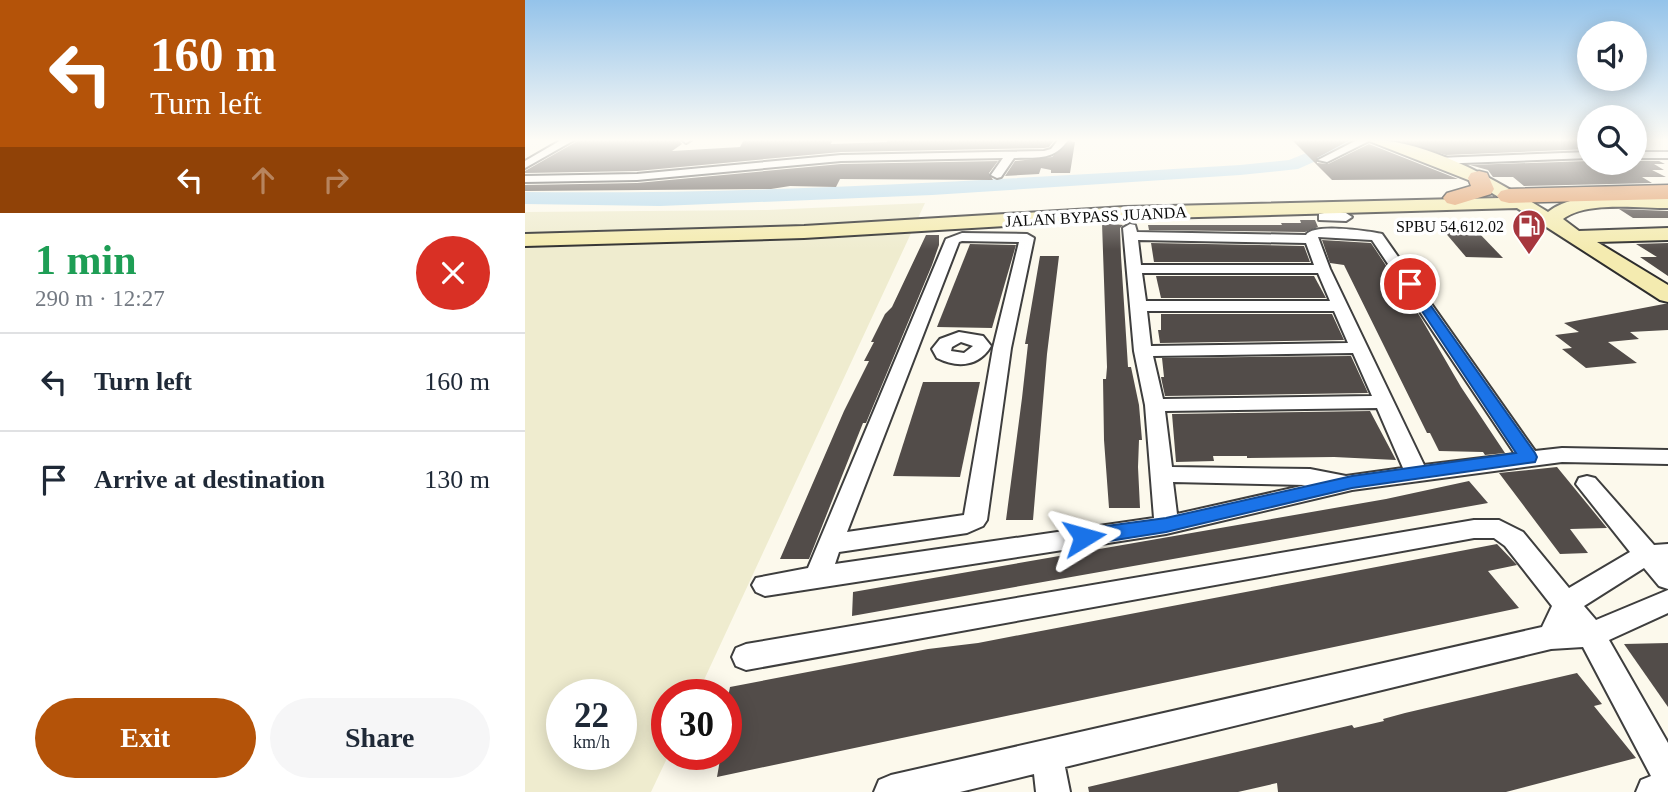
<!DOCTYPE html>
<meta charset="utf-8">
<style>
body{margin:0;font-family:"Times New Roman",serif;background:#f6f6f7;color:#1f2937;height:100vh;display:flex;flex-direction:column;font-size:26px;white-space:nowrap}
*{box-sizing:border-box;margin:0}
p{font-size:23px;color:#747a83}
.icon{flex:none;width:38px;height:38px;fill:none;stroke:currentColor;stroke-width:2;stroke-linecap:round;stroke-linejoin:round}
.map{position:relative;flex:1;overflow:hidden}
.drawer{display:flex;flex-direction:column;background:#fff;width:525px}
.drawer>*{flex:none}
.banner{background:#b45309;color:#fff;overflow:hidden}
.buttons{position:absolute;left:1052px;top:21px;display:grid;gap:14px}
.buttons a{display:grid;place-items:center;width:70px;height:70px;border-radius:50%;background:#fff;box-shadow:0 4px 18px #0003;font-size:35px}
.speed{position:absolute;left:21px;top:679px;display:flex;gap:14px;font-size:35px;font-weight:700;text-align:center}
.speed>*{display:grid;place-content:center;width:91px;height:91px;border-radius:50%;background:#fff;box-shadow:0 4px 18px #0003;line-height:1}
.speed small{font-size:18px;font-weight:400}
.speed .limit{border:10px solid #d22;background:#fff;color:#111}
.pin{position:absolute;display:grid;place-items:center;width:60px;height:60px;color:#fff;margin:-30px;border:4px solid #fff;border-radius:50%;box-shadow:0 2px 7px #0007}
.me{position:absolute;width:77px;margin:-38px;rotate:82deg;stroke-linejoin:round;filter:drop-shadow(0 0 5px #0008)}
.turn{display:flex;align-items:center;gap:24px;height:147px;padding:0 35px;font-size:32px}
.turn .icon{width:91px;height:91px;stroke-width:2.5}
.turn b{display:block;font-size:49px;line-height:60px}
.lanes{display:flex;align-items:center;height:66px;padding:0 35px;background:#0003;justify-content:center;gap:35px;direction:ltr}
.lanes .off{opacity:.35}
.round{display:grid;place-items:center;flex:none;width:74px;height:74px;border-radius:37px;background:#f6f6f7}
.summary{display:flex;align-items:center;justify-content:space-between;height:119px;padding:0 35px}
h1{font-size:42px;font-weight:700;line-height:52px;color:#1e9e55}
.primary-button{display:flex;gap:14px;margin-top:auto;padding:14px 35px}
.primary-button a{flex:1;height:80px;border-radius:42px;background:#b45309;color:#fff;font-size:28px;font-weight:700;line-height:80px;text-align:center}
.primary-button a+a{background:#f6f6f7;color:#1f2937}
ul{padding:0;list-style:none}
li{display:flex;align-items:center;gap:21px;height:98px;padding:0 35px;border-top:2px solid #e0e1e3}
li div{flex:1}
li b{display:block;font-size:26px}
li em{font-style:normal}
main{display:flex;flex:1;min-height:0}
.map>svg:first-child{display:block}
.farmland{fill:#efeccf;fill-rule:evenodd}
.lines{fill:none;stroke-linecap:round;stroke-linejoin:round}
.river{fill:#b7daed;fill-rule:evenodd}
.building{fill:#524c49}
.street-casing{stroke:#3e3e3e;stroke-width:4}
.secondary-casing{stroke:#2d2d2d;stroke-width:4}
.highway-casing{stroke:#1c1c1c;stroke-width:3}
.street{fill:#fff;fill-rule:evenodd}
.secondary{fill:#f4ebb0;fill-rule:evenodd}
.highway{fill:#e09c66;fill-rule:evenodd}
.route{fill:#1a73e8;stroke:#114b97;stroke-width:2}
.labels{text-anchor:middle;stroke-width:7;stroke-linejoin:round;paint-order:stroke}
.far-street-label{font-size:16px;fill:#0b0b0b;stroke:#fff}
.far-poi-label{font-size:16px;fill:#0b0b0b;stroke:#fff;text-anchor:end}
</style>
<main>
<section class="drawer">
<div class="banner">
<div class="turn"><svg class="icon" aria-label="left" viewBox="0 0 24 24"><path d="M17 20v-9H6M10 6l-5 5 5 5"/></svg><div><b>160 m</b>Turn left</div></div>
<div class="lanes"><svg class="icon" aria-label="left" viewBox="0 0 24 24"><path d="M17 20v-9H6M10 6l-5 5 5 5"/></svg><svg class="icon off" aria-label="ahead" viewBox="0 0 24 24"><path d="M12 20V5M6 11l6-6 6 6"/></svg><svg class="icon off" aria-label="right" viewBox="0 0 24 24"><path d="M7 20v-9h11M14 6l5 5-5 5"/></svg></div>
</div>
<div class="summary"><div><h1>1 min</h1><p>290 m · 12:27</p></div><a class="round" style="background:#d93025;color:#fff"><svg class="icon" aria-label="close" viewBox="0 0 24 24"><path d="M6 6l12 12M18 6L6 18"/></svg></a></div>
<ul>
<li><svg class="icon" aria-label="left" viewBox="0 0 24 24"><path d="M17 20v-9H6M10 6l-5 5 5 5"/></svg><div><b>Turn left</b></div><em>160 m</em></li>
<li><svg class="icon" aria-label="arrive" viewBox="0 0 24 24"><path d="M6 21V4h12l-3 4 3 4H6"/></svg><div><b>Arrive at destination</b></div><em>130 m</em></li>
</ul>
<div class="primary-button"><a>Exit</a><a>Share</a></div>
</section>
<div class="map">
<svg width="1143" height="792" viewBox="0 0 1143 792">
<rect width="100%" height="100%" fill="#fcf9ec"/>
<!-- farmland -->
<path class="farmland" d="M400,203L172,695H142V754H144L126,792H0V212L242,210ZM37,695H96V754H37Z"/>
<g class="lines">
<!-- river -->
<path class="river" d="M816,139H840L773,169L715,175L407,195L135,206L0,204V192C239,195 477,179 715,165L764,160Z"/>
</g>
<!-- building -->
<g class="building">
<path d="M56,139H153L157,144L147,151L215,147L218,141L242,139H298L307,141L306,144L362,142L363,139H530L524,147L519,148L316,152L112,171L0,173V171Z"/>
<path d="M766,139H827L792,158V163L803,164L844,144L933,179L807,180Z"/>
<path d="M869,139H1064V149L921,155Z"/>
<path d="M545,141L550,142L545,173H526V170L516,168L514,174L480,176L490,161L527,157Z"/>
<path d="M473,161L464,173L468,180L315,179L311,187L265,186L246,189L0,191V185L112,183L316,164Z"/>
<path d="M1110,161H1134L1140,164H1129L1139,170H1127L1141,177H1117L1127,183L999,186L988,177H968L963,170L945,165L1064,161V163H1110Z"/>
<path d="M1094,209L1143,211V218H1108Z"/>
<path d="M775,220H790L793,227L780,232L624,230L623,225H757L756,223H776Z"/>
<path d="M577,223L598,225L595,228L596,256L603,367H606L614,405L617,440H614L613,467L615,508H584L579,440L578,379H581L582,367Z"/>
<path d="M918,230H951L978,258L941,257Z"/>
<path d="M401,235H414V245L407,265L341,423H338L332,438L284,559H255L319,411L344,361H339L349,342H346L360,314L367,307Z"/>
<path d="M797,240L846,243L896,318L936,387L980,453L960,455L958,452L914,451L905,433H902L819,265L805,263Z"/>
<path d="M626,243L779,246L785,262H629Z"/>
<path d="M1143,243V276L1115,257H1132L1111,244Z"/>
<path d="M445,244L491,245L467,328L412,327Z"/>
<path d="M515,256H534L522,354L508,520H481L497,398L503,344H500Z"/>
<path d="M631,276H789L801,298H636Z"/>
<path d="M1139,304H1143V330L1105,332L1114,339L1083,342L1112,363L1061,368L1037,349L1047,348L1030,335L1054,332L1039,323Z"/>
<path d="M636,314H807L819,340L635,343L633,330H636Z"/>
<path d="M826,356L843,393L640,396L637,382L636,377H639L637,358Z"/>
<path d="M398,382H455L435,477L368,476Z"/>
<path d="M845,411L871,460L809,457L722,458V456H688L689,461L651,462L647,414Z"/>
<path d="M1032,467L1082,528L1045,529L1063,553L1035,554L974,473Z"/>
<path d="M944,481L963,503L327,616L328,592L861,499Z"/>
<path d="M972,544L992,565L963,571L994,608L192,777L196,754H201V707L205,687L403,649L453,643Z"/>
<path d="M1143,643V707L1099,644Z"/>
<path d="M1052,673L1077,704L1069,706L1111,758L981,792H753L752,783L713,792H564L563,787L827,725L829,728L859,721L858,719L880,713Z"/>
</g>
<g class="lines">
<!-- street casing -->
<g class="street-casing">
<g id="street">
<path d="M38,139H51L0,168V161Z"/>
<path d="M156,139H166V140L161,143Z"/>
<path d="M534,139H544C528,161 515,157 489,158L476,177L472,178L466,175L478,158L316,161L112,180L0,182V176L112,174L316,155L519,151L526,149Z"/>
<path d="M834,139H848L802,162L793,160Z"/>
<path d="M1064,152V158L912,164L907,161L912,158Z"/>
<rect x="1110" y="152" width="33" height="6"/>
<path d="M799,213H821L827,217L821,221L794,220V214Z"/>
<path d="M605,224L610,225L612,232L781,235C788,223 843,231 857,234L1010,451L1037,448L1143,450V464L1037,462L827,490L641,534L240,596L231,592L227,585L231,578L283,568L421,239L437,233L502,234L509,238L486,348L462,520L458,526L442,533L314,552L310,564L629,518L620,405L609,351L598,228ZM793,237L847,240L990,454L899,465L805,269ZM613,240L781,243L789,265H616ZM437,241L494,242L468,348L439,515L322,532L434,242ZM617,273H793L805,301H621ZM622,311H809L823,343L626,346ZM828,353L847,396L638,399L628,356ZM852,408L878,468L821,476L785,469L647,467L640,411ZM648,482L781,485L652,514Z"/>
<path d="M434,332L458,336L466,346C454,367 432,368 412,358L407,349L415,339ZM436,342L448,346L439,353L426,351L427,347Z"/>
<path d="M1062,476L1070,478L1129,545L1143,544V589L1134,586L1119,568L1059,606L1071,620L1143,590V613L1084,640L1143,743V792H1111L1116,780L1126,776L1058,647L1026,649L540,767L545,792H511L509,774L435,792H349L354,780L366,775L1017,627L1027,606L980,546L969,538H949L221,670L211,666L207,657L211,648L221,644L949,520H974L998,532L1044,588L1105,552L1051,484L1054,478Z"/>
</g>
</g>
<!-- secondary casing -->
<g class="secondary-casing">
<path id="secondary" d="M839,139C903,139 970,180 1023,212C1054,188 1106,198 1143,198V208C1114,208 1061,201 1038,219L1054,231L1143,228V240L1072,242L1143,285V302L1135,300L992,208L600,219L279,238L0,246V234L279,226L600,207L975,198L951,183Z"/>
</g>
<!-- highway casing -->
<g class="highway-casing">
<g id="highway">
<path d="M954,171L962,173L969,189L966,194L930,205L922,203L918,198L922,193L946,186L943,178L946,173Z"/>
<path d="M1143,185V199L984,203L976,201L972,196L976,191L984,189Z"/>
</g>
</g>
<!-- street -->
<use href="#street" class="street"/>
<!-- secondary -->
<use href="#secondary" class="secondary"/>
<!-- highway -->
<use href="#highway" class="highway"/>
</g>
<!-- sky -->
<linearGradient id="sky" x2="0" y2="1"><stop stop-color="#94c3ea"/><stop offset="0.56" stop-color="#fefcf6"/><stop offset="1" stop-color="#fefcf6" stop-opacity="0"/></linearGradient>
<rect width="1143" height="250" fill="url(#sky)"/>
<!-- route -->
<path class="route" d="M885,281L889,282L1010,453L1012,457L1010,462L827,488L641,532L559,545L552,542L549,537L552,532L559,529L641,518L827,476L991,453L879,284Z"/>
<!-- icons -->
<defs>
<g id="fuel-pin" transform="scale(1.75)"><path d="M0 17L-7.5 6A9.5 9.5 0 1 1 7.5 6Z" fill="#a7373e" stroke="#fff"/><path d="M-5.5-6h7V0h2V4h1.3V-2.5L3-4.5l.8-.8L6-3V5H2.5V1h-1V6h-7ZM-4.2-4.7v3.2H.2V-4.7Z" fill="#fff"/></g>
</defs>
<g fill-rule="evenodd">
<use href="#fuel-pin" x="1004" y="226"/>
</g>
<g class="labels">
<!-- far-street labels -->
<g class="far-street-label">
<text transform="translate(571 216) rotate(-3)" y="6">JALAN BYPASS JUANDA</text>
</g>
<!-- far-poi labels -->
<g class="far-poi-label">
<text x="979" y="232">SPBU 54.612.02</text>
</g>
</g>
</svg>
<div class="buttons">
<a><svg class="icon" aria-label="sound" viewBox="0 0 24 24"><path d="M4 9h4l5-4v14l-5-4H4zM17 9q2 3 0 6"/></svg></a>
<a><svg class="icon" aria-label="search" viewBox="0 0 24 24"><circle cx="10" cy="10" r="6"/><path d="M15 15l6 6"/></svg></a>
</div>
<div class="speed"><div>22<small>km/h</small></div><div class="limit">30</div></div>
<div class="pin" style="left:885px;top:284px;background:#d93025"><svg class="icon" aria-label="arrive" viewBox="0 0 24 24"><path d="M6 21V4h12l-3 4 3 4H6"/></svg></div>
<svg class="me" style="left:559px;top:537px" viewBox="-20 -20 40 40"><path d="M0-17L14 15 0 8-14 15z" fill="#1a73e8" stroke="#fff" stroke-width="4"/></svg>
</div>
</main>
